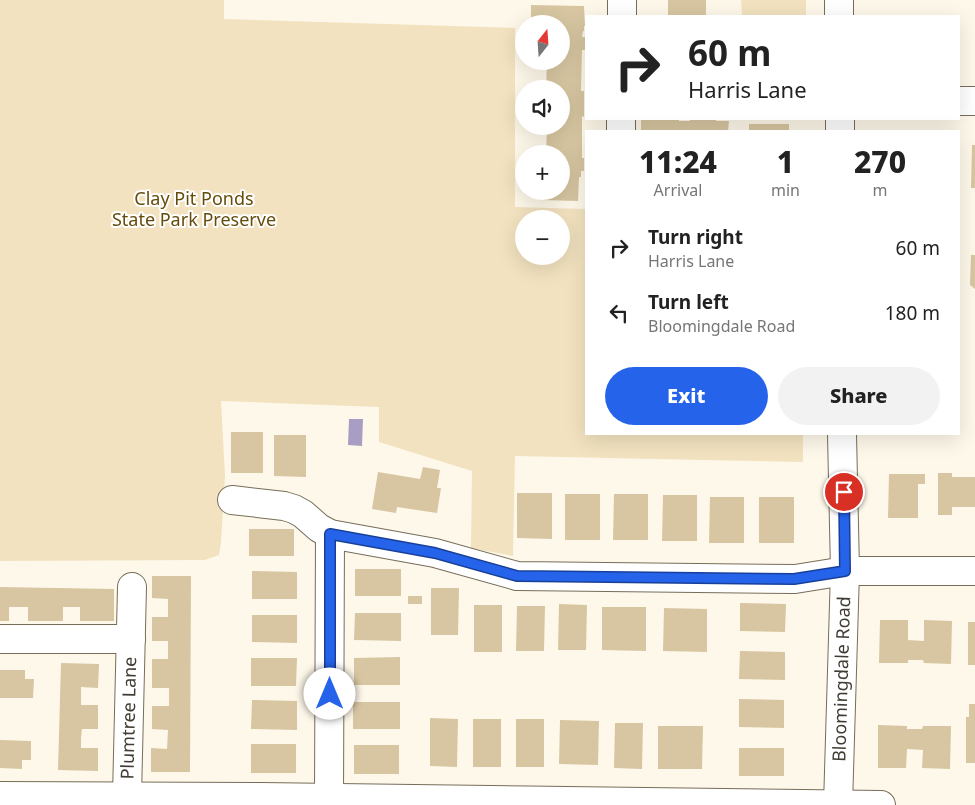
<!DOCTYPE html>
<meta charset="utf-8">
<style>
body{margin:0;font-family:"Noto Sans",sans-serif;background:#f2f2f2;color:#222;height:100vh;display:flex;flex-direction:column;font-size:19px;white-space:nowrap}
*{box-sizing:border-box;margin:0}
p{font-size:16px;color:#767676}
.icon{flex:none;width:28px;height:28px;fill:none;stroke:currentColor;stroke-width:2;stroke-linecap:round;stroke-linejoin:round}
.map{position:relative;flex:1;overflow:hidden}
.panel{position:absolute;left:585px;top:130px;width:375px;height:305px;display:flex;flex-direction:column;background:#fff;border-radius:0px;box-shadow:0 5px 20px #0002}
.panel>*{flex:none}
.guide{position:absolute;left:585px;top:15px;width:375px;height:105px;border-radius:0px;box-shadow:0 5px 20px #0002;background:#fff;color:#222;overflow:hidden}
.needle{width:32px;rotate:17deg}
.tools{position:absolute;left:515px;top:15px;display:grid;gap:10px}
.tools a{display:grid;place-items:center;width:55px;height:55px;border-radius:50%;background:#fff;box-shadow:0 5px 20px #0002;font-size:25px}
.pin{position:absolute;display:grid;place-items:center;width:42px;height:42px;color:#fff;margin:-21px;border:2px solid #fff;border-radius:50%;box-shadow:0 1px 5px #0007}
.me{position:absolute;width:55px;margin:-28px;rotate:0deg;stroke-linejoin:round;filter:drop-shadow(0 0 4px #0008)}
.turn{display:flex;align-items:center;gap:18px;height:105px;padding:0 20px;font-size:22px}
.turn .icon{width:65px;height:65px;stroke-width:2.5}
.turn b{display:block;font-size:35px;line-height:42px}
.eta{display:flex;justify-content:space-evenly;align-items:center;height:85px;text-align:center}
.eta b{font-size:30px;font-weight:800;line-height:35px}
.cta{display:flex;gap:10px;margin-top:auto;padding:10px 20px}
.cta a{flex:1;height:58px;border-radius:30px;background:#2563eb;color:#fff;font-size:20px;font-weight:800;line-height:58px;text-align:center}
.cta a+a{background:#f2f2f2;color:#222}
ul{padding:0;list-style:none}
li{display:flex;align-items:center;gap:15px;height:65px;padding:0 20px}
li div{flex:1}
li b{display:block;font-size:19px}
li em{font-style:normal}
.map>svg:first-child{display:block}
.green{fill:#f2e2bf;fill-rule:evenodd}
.water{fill:#a89ec3}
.building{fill:#d7c6a1}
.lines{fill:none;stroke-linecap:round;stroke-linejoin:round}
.minor-casing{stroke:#776d59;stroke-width:30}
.minor{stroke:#fff;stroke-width:28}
.route-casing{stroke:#184099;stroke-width:12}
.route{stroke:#2563eb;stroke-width:9}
.labels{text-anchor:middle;stroke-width:4;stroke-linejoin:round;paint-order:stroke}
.park-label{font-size:18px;fill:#654c0b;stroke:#fff}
.street-label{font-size:18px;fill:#403c33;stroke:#fff}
</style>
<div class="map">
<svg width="975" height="805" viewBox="0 0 975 805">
<rect width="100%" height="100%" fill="#fef8ea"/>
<!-- green -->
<g class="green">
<path d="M0,0H224V19L515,28V207L586,209V434H803V462L515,456L513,556L471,548L472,471L379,442V407L221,401L225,476L221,543L219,555L205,560L0,561ZM524,219H561V256H524Z"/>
<path d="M741,0H806V16H742Z"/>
</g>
<!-- water -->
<path class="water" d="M349,419H363L362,446L348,445Z"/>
<!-- building -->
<g class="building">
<rect x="668" y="0" width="38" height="16"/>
<path d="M531,5L584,6L585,26H584V31H583L582,37H585V50H582L581,91H584V117L582,116V158H584V171H581V177H579L578,201L540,200L541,191H561V154H546L547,126H561V89H546L547,61H561V24H542V18H531Z"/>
<path d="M641,119H679V121H690V119H716V121H729L728,131H641Z"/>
<rect x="749" y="124" width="40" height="7"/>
<path d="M972,145H975V188H971Z"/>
<path d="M971,255H975V289L970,285Z"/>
<rect x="231" y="432" width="32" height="41"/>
<path d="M274,435H306V477L274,476Z"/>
<path d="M423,467L440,470L437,488H441L437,513L397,507L396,513L372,509L378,472L420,479Z"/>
<path d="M938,473H952V477H975V507H952V515H938Z"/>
<path d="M889,474H925V484H918V518H888Z"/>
<path d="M517,493H552V539L517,538Z"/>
<rect x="565" y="494" width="35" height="46"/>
<path d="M614,494H648V540H613Z"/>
<path d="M663,495H697V541H662Z"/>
<path d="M710,497H744V543H709Z"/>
<rect x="759" y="497" width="35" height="46"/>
<rect x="249" y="529" width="45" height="27"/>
<rect x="355" y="569" width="46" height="27"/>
<path d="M252,571L297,572V599H252Z"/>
<path d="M152,576H191L190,772H151V748L167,749L168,730L152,729V706H169V688H152V659H168V641H152V617H168V599L152,598Z"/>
<path d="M0,587L114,589V621H80V607H63V621H28V607H9V621H0Z"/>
<path d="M431,588H459L458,635H431Z"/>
<rect x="408" y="596" width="14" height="8"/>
<path d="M740,603L786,604L785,632L740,631Z"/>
<path d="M559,604L587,605L586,650H558Z"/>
<rect x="474" y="605" width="28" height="47"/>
<path d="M517,606H545L544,651H516Z"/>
<path d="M602,607H646V651L602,650Z"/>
<path d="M664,608L707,609V652L663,651Z"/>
<path d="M355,613H401V641L354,640Z"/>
<path d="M252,615H297V643L252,642Z"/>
<path d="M880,620H908V640L924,641V620L952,621L951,664L924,663L923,660H908V663H879Z"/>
<rect x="968" y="622" width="7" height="43"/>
<path d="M740,651L785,652V680L739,679Z"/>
<path d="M400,657V685H354V658Z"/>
<path d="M251,658H297L296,686H251Z"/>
<path d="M61,663L99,664L98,688L81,687V705H98V729H82L81,738V748H98V771L58,770Z"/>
<path d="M0,670H25V679H34L33,698H0Z"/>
<path d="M739,699L784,700V728L739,727Z"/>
<path d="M252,700L297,701V730L251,729Z"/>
<rect x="353" y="702" width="47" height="27"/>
<path d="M969,704H975V763H966V717H969Z"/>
<path d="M430,718L458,719L457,767L430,766Z"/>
<rect x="473" y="719" width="28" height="48"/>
<rect x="516" y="719" width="28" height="48"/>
<path d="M560,720L599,721L598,765L559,764Z"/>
<path d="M615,723H643L642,769L614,768Z"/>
<path d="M878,725L907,726V729H922L923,726H951L950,769L922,768L923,750L907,749L906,768H878Z"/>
<path d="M658,726H703L702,769H658Z"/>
<path d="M0,740L31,741V760H22V769L0,768Z"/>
<rect x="251" y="744" width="45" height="29"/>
<rect x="354" y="745" width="45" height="29"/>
<rect x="739" y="748" width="45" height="28"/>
</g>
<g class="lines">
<!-- minor casing -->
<g class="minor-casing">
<g id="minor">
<path d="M839,0V16"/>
<path d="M622,16V0"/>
<path d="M959,101H975"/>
<path d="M621,131V119"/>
<path d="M840,131V119"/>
<path d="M232,500L284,506L294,509L303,514L319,528L330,534L435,553L517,576L795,579L845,571H975"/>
<path d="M0,639H131"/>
<path d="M0,796L261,797L881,805"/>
<path id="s1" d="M127,796L132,587"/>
<path d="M329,798L330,534"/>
<path id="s2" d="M838,805L845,571L842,434"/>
</g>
</g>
<!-- minor -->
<use href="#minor" class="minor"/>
</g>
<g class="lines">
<!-- route casing -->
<g class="route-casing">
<path id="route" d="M330,694V534L435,553L517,576L794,579L845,571L844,492"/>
</g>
<!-- route -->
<use href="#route" class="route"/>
</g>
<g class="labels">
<!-- park labels -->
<g class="park-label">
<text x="194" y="205">Clay Pit Ponds<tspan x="194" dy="21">State Park Preserve</tspan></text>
</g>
<!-- street labels -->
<g class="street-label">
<text dy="6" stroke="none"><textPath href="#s2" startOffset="126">Bloomingdale Road</textPath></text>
<text dy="6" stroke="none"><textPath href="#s1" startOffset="78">Plumtree Lane</textPath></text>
</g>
</g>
</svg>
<div class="tools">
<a><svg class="needle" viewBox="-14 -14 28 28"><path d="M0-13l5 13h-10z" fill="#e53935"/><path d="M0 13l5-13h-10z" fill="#767676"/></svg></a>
<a><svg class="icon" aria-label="sound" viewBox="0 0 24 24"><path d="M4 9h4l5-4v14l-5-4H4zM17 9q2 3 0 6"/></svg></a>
<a>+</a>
<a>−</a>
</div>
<div class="pin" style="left:844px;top:492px;background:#d93025"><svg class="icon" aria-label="arrive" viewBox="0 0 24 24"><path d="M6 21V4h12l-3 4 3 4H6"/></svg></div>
<svg class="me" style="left:330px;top:694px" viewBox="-20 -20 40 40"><circle r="19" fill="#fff"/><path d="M0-13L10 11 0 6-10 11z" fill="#2563eb"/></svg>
<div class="guide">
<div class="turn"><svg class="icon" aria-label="right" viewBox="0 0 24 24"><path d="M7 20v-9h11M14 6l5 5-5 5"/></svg><div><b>60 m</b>Harris Lane</div></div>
</div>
<section class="panel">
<div class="eta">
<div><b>11:24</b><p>Arrival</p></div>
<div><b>1</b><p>min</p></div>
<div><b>270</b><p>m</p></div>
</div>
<ul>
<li><svg class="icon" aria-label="right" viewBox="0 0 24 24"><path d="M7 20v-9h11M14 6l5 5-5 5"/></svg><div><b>Turn right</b><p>Harris Lane</p></div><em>60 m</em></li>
<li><svg class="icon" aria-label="left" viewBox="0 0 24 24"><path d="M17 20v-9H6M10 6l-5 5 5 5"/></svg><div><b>Turn left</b><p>Bloomingdale Road</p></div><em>180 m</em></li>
</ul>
<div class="cta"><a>Exit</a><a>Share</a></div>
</section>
</div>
